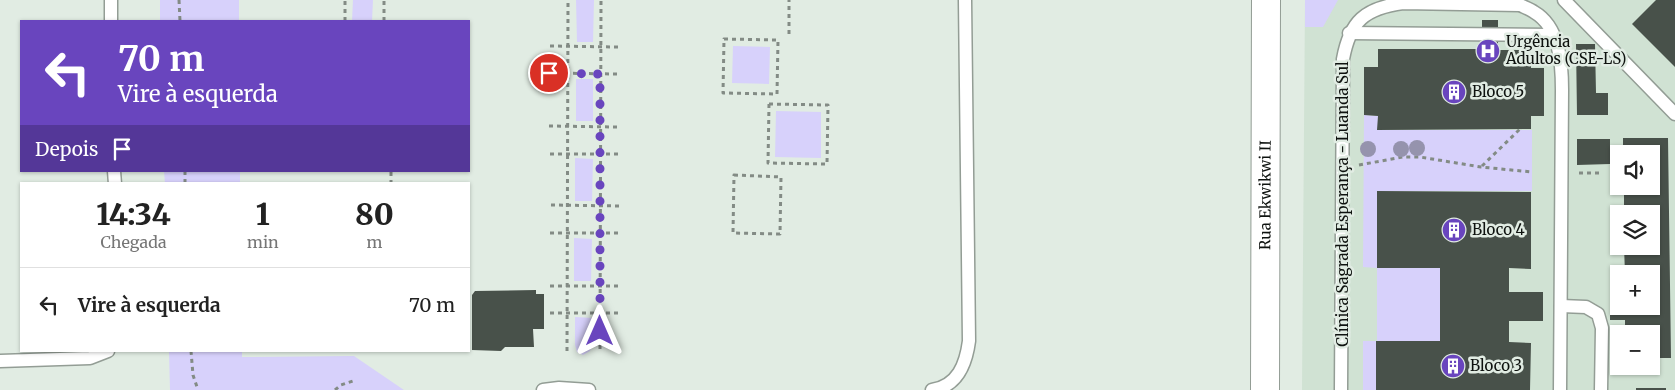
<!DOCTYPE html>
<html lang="pt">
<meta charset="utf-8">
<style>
body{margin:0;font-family:Merriweather,serif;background:#f6f6f6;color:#222;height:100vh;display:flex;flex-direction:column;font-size:19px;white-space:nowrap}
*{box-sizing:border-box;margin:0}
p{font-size:16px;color:#767676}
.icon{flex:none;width:28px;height:28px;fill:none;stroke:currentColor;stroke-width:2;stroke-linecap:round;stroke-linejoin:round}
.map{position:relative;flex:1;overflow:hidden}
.sheet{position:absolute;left:20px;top:182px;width:450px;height:170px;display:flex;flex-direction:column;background:#fff;border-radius:0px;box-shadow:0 1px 4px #0004}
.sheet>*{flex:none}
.top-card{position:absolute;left:20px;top:20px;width:450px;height:152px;border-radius:0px;box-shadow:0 1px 4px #0004;background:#6945be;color:#fff;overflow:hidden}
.buttons{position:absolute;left:1610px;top:145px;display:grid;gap:10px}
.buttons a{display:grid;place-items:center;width:50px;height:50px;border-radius:0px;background:#fff;box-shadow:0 1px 4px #0004;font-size:25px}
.pin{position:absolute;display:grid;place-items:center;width:42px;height:42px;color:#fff;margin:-21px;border:2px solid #fff;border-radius:50%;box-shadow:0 1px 5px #0007}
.me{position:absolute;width:55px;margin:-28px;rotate:0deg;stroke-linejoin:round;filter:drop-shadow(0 0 4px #0008)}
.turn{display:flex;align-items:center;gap:18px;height:105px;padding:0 15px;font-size:22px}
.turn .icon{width:65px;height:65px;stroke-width:2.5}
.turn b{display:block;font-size:35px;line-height:42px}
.then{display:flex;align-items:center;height:48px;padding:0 15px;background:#0003;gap:10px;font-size:19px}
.eta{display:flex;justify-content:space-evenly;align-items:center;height:85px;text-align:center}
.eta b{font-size:30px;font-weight:800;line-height:35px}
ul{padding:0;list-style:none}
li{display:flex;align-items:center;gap:15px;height:75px;padding:0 15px;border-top:1px solid #e0e0e0}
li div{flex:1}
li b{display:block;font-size:19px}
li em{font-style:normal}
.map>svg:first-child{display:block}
.built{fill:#d0e2d3;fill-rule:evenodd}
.green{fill:#d7d1fb}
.building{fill:#48514a}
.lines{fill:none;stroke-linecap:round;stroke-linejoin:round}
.service-casing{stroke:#939d95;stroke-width:15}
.tertiary-casing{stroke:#939d95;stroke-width:30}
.path{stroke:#838b85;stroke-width:3;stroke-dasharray:4 4;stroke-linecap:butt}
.service{stroke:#fff;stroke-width:12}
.tertiary{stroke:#fff;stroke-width:28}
.tree{fill:#9593ad}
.route{stroke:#6945be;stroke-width:9;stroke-dasharray:0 16.2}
.labels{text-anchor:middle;stroke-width:5;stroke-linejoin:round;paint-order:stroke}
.poi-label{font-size:15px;fill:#0e120f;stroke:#e1ece3;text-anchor:start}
.street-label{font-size:15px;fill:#0e120f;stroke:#e1ece3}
</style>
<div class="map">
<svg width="1675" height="390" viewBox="0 0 1675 390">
<rect width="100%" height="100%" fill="#e1ece3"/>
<!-- built -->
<path class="built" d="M1305,0H1675V390H1302ZM1619,154H1651V186H1619ZM1619,214H1651V246H1619ZM1619,274H1651V306H1619ZM1619,334H1651V366H1619Z"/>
<!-- green -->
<g class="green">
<rect x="160" y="0" width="79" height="21"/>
<path d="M353,0H373L372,21H352Z"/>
<path d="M576,0H594L593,42H577Z"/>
<path d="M1305,0H1338L1323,27H1305Z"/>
<path d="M733,46L770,47L769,84L732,83Z"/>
<rect x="576" y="79" width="17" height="42"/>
<path d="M776,111L821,112V158L775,157Z"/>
<path d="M1364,115L1378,116V130H1532V191H1377V267L1440,268V341H1377L1376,390H1363V341H1377V268L1363,267Z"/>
<path d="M575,158L593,159L592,201H575Z"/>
<path d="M164,171H240V184H165Z"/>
<path d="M574,238L592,239L591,281H574Z"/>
<path d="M575,317L593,318L592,345L590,351L583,355L577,352L575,345Z"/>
<path d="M169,351H242V357L354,356L404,390H170Z"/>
</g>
<!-- building -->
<g class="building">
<path d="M1656,0H1675V67L1632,24Z"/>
<path d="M1482,20H1498V50H1531V68H1544V116H1531V129L1377,130L1378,116L1364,115V67H1378V49H1482Z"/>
<path d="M1576,44H1595L1596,93H1608V115H1577Z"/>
<path d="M1623,138H1668L1671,358H1651V334H1625V320H1610V299H1619V306H1651V274H1625L1624,246H1651V214H1624V186H1651V154H1623Z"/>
<path d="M1577,139H1610V164L1577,165Z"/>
<path d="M1377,191L1531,192V269L1509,268V292H1543V321H1509V342L1531,343L1530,390H1376V341H1440V268H1377Z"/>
<path d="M536,290V294H544V329H533L534,347H505L501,351L472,350V295L475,291Z"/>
<rect x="1636" y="388" width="30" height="2"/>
</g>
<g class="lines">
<!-- service casing -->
<g class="service-casing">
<g id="service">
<path d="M111,0V21"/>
<path d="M1564,0L1675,114"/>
<path d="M1349,33L1553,35"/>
<path d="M114,171L115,184"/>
<path d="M1561,306L1586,307L1598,314L1602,328L1601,390"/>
<path d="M0,361L90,358L108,351"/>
<path d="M543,390L559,388L589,390"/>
<path d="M932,390C958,386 966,364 969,341L965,0"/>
<path d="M1341,390L1343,59C1350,21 1365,8 1403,3L1520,5C1524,7 1530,9 1534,12C1560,27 1562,64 1562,90L1560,390"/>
</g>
</g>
<!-- tertiary casing -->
<g class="tertiary-casing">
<g id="tertiary">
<path id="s1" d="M1265,390L1266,0"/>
</g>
</g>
<!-- path -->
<g class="path">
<path d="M179,0L180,21"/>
<path d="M345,21V0"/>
<path d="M384,21V0"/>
<path d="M789,34V0"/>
<path d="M724,39L778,40L777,94L723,93Z"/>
<path d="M550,46L618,47"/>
<path d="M549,73L617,74"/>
<path d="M769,104L828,105L827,164L768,163Z"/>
<path d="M549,126L617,127"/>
<path d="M550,154H618"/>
<path d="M1359,165L1403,157H1420L1481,167L1532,172"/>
<path d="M1482,166L1520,129"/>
<path d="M185,171V184"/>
<path d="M1579,173H1601"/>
<path d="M734,175L781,177L780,234L733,233Z"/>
<path d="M391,184V171"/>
<path d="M551,205L620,206"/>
<path d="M550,233H618"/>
<path d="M550,286H618"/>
<path d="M550,313H618"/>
<path d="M600,349L601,0"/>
<path d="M191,351L193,375L198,390"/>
<path d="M567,351L568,0"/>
<path d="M335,390L341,385L356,380"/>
</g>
<!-- service -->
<use href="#service" class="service"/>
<!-- tertiary -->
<use href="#tertiary" class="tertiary"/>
</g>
<!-- trees -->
<g class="tree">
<circle cx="1417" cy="148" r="8"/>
<circle cx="1368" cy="149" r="8"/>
<circle cx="1401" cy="149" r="8"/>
</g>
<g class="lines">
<!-- route -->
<path class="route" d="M549,73L600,74V331"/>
</g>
<!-- icons -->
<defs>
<g id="hospital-disc" transform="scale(1.25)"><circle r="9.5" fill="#6945be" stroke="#e1ece3"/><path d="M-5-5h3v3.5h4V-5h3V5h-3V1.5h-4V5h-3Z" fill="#fff"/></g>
<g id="building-disc" transform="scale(1.25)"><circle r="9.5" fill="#6945be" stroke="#e1ece3"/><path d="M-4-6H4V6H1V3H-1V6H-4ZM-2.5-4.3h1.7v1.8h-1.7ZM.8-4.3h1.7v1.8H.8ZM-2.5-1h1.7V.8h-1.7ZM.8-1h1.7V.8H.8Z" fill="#fff"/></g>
</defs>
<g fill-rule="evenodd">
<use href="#hospital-disc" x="1488" y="51"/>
<use href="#building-disc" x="1454" y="92"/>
<use href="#building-disc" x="1454" y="230"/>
<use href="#building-disc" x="1453" y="366"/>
</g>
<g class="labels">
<!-- poi labels -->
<g class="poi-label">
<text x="1506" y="47">Urgência<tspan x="1506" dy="17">Adultos (CSE-LS)</tspan></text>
<text x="1472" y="97">Bloco 5</text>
<text x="1472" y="235">Bloco 4</text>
<text x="1470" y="371">Bloco 3</text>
</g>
<!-- street labels -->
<g class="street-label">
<text dy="5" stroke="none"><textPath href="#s1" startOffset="195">Rua Ekwikwi II</textPath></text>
<text transform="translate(1343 204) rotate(-90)" y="5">Clínica Sagrada Esperança - Luanda Sul</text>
</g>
</g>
</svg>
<div class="buttons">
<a><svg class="icon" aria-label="sound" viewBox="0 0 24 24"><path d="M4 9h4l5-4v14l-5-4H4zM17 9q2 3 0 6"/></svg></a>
<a><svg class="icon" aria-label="layers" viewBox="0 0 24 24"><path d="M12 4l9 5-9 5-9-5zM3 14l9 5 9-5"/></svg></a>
<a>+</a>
<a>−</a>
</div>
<div class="pin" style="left:549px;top:73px;background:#d93025"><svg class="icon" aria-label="arrive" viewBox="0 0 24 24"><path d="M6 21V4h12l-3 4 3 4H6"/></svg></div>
<svg class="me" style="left:600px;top:331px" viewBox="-20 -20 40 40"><path d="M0-17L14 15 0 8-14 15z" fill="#6945be" stroke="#fff" stroke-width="4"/></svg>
<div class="top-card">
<div class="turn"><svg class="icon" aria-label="left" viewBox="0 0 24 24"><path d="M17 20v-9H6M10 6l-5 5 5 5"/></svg><div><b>70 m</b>Vire à esquerda</div></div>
<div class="then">Depois<svg class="icon" aria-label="arrive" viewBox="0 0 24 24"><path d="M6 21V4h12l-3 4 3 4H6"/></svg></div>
</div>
<section class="sheet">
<div class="eta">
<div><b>14:34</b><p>Chegada</p></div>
<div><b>1</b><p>min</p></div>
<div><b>80</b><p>m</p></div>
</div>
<ul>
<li><svg class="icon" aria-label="left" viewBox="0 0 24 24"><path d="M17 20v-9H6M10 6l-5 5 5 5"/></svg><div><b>Vire à esquerda</b></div><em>70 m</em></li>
</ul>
</section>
</div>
